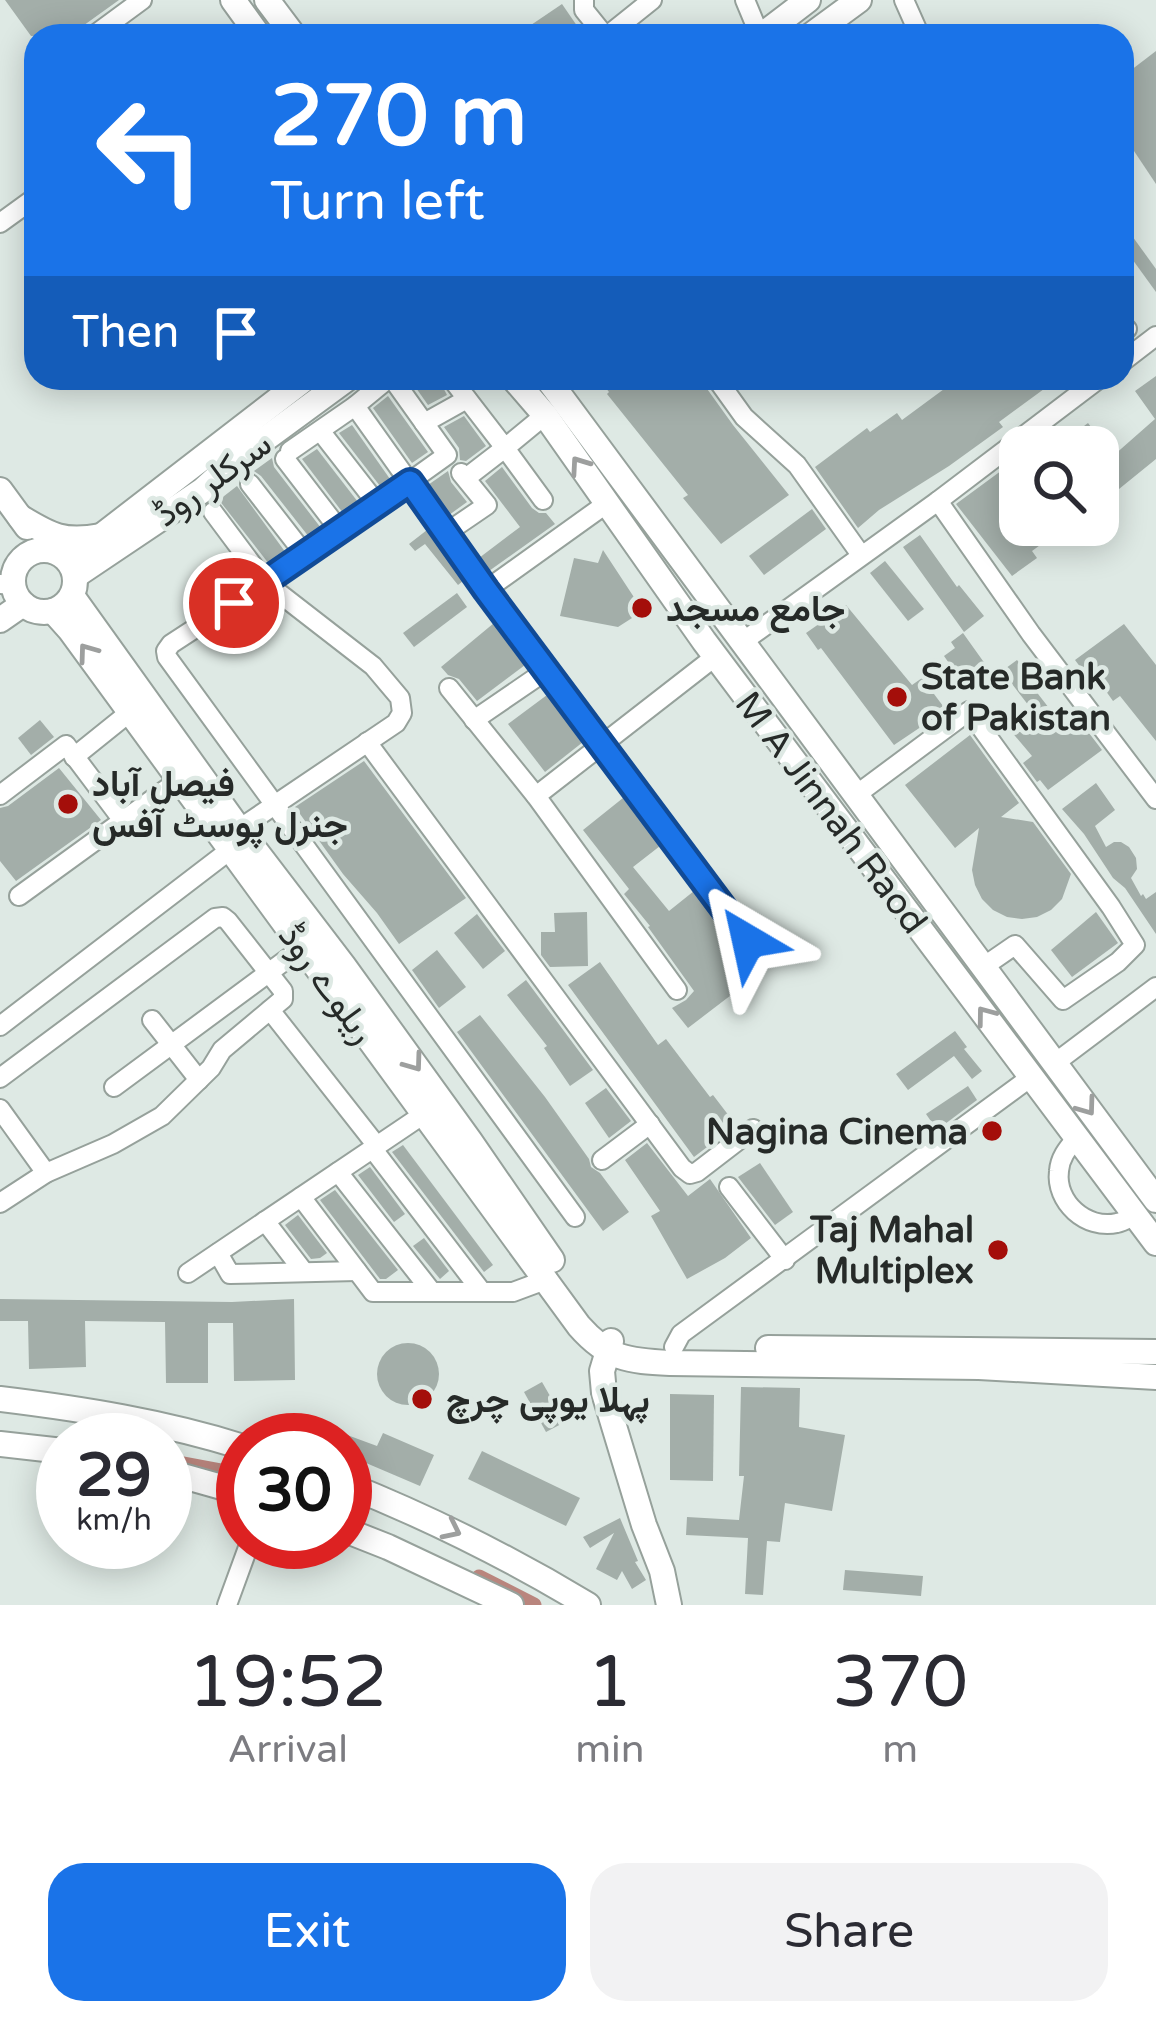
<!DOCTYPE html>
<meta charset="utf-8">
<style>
body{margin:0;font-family:"Varela Round",Vazirmatn,sans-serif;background:#f2f2f3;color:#2b2b33;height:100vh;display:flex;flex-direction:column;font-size:45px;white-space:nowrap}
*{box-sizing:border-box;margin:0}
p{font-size:39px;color:#7c7c81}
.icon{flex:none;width:66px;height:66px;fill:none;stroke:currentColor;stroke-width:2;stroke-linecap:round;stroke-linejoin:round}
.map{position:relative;height:1605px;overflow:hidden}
.details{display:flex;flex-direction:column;background:#fff;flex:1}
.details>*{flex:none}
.top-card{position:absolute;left:24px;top:24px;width:1110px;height:366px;border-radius:36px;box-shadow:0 6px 30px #0003;background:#1a73e8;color:#fff;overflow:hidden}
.buttons{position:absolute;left:999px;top:426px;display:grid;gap:24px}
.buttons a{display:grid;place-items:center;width:120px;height:120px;border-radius:24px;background:#fff;box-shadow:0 6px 30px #0003;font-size:60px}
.speed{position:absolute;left:36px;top:1413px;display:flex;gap:24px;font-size:60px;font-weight:700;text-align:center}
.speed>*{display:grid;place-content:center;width:156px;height:156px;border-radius:50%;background:#fff;box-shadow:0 6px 30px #0003;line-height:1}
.speed small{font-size:30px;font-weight:400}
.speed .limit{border:18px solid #d22;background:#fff;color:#111}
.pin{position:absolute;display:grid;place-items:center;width:102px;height:102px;color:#fff;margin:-51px;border:6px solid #fff;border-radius:50%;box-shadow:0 3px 12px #0007}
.me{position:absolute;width:132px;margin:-66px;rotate:324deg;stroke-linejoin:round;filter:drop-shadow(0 0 9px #0008)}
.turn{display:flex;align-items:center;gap:42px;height:252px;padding:0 48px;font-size:54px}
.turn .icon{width:156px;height:156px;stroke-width:2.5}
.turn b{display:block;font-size:84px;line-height:102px}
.then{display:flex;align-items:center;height:114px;padding:0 48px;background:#0003;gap:24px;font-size:45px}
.eta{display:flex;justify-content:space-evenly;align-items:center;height:204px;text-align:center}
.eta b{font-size:72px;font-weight:600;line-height:84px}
.primary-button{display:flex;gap:24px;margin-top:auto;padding:24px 48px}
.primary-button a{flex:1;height:138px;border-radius:36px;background:#1a73e8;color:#fff;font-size:48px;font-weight:600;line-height:138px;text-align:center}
.primary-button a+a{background:#f2f2f3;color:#2b2b33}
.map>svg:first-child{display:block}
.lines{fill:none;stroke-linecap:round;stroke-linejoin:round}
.canal{stroke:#b9857d;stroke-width:15}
.building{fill:#a3aea9}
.minor-casing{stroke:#96a19b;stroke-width:22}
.major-casing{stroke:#96a19b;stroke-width:28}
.minor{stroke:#fff;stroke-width:18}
.major{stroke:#fff;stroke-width:24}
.oneway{stroke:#9d9f9e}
.route-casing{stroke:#114b97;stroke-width:30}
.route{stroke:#1a73e8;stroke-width:21}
.poi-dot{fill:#a40e0a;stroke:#dee9e4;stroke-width:4.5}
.labels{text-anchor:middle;stroke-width:9;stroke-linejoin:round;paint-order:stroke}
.street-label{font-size:36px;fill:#262a28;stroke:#dee9e4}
.poi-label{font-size:36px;font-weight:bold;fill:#262a28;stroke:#dee9e4;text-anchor:start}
</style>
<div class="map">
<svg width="1156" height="1605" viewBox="0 0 1156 1605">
<rect width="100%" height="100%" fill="#dee9e4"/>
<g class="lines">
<!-- canal -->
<g class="canal">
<path d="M168,1461L243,1475"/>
<path d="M479,1577L534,1605"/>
</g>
</g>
<!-- building -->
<g class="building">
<path d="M5,0H119L80,28V36H31Z"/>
<path d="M562,4L584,36H539L531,25Z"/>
<path d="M1156,51V184L1122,133V77Z"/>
<path d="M1122,222L1156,269V292L1122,245Z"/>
<path d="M1156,376V459L1103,502L1098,495V447H1056L1088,423L1113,456L1155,419L1135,391Z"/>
<path d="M409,378H438L447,395L428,405Z"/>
<path d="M598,378H702L705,386L733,425L789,495L721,544L683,498L688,495L607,394L609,392Z"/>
<path d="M959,378H1059L999,422L1003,427L949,466L879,510L858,528L815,467L867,428L870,432L897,413L902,420Z"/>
<path d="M388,396L428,452L412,463L373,408Z"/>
<path d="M464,416L486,446L466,461L460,460L459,448L444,427Z"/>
<path d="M352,425L390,479L380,486L339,433Z"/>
<path d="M317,449L358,502L343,513L302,459Z"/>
<path d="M272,458L274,467L321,528L309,537L261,476L254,471Z"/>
<path d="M1009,465L1020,481V525H1053L1058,532L1032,551L1037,558L1012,576L956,504Z"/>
<path d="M502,467L532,508L539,513H546L555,524L489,571L479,558L520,527L485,481Z"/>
<path d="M448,471L451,482L467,502L449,515L428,485Z"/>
<path d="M237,486L286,553L269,564L219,500Z"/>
<path d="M812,509L826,529L764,575L749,556Z"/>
<path d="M427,530L463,581L458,585L425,544L415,551L409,544Z"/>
<path d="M920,535L957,587L959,585L984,616L964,632L903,547Z"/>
<path d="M603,550L643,611L618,627L560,616L574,558L598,563Z"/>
<path d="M885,561L924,609L908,621L870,573Z"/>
<path d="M457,593L467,607L414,647L403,633Z"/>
<path d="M846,605L912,685L922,678L946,710L894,745L821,648L818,650L806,633Z"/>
<path d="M494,623L525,665L477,701L459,679L448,675L441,667Z"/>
<path d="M1124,624L1156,665V741L1120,696L1113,701L1098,680L1093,684L1075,660Z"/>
<path d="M963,633L993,675L969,692L944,656L955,648L951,642Z"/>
<path d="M1017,660L1039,687L1035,690L1066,730L1079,720L1102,750L1048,790L1040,780L1037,782L1023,763L1032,756L1005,724L1029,706L1002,671Z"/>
<path d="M547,695L583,742L545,772L508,724Z"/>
<path d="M40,720L54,737L31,755L18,738Z"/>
<path d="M970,735L1019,803L1001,817L1033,822L1071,874L1062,899L1051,910L1037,917L1022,919L1007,917L993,910L982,899L975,885L972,870L979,828L955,848L905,785Z"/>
<path d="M364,761L466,898L399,944L377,913L343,874L295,807Z"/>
<path d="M59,768L101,820L16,881L0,861V808L8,806Z"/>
<path d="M1096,783L1115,810L1095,826L1106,847L1114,842H1121L1129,847L1136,858L1137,869L1131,878L1141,896L1143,894L1146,899L1156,892V934L1125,888L1113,878L1084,834L1062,809Z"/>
<path d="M623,798L660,846L633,867L669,911L694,891L756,976L688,1028L672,1008L686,1000L694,991L648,927L650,926L624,894L629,889L583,830Z"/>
<path d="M587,912L588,966L550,967L541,955V932H555L554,913Z"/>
<path d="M1096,912L1118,943L1072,977L1051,950Z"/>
<path d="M477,914L505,951L483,969L454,933Z"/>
<path d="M437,950L466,987L439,1008L412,970Z"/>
<path d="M600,962L658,1045L666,1039L710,1097L713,1095L736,1125L694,1157L568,985Z"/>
<path d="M526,980L593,1070L570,1086L544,1048L547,1046L507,995Z"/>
<path d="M480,1015L545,1097L589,1159L591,1167L600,1173L629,1212L603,1231L457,1032Z"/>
<path d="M955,1031L967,1047L964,1049L982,1071L972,1079L954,1056L908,1090L896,1074Z"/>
<path d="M968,1086L977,1100L937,1130L926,1114Z"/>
<path d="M606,1088L631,1121L609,1138L585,1103Z"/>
<path d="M647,1143L688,1196L710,1179L751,1238L725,1258L687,1279L651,1216L660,1211L625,1160Z"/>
<path d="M403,1145L493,1265L484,1272L392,1152Z"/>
<path d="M760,1163L793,1212L775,1225L738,1177Z"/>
<path d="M370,1167L405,1214L394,1222L358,1175Z"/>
<path d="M335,1190L398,1270L386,1279H380L320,1200Z"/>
<path d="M298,1215L327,1253L320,1258L311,1259L285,1225Z"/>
<path d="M424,1238L449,1271L440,1279L413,1246Z"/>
<path d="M0,1299L232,1302L294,1299L295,1380L234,1381L233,1323H208V1383H166L165,1322L85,1321L86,1367L29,1369L28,1321H0Z"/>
<circle cx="408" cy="1374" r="31"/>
<path d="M542,1382L565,1422L546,1432L524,1392Z"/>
<path d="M741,1387L800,1388L799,1427L845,1435L832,1511L785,1503L780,1542L767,1541L763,1595L745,1594L748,1538L686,1535L687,1517L739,1520L744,1476H739Z"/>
<path d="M670,1394L714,1395L713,1481L670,1480Z"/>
<path d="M301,1418L377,1446L383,1433L434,1455L420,1486L345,1454V1440H293Z"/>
<path d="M482,1451L580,1498L566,1526L468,1479Z"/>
<path d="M620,1518L638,1561L635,1562L646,1580L632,1589L622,1571L617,1580L596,1569L614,1533L590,1548L583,1537Z"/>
<path d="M845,1570L923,1576L921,1596L843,1590Z"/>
</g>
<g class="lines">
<!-- minor casing -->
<g class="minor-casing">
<g id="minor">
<path d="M584,0V10L605,36"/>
<path d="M745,0L760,36"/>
<path d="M904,0L920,36"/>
<path d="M93,36L142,0"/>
<path d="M607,36L652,0"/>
<path d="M0,223L36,197"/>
<path d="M1122,324L1127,329"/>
<path d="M1122,362L1156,336"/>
<path d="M392,378L447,455L306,556L171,644L166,651L167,657L575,1217"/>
<path d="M451,378L505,448L545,415"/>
<path d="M716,378L744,417L797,465L861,555"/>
<path d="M355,406L486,590L748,941"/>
<path d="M424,423L467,399"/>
<path d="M325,437L378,505"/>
<path d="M290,451L355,406L389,378"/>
<path d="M285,459L341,532"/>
<path d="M466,478L505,448L543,500"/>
<path d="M250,484L306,556"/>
<path d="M938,501L1031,634L1156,799"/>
<path d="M213,512L266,583L373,666L389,685L400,698L402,713L396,723L239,829"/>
<path d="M446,533L487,505L461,473"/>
<path d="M0,584L13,585"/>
<path d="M486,590L606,504"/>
<path d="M741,643L938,501L1100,378"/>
<path d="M449,688L536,796L677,990"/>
<path d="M474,720L547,670"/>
<path d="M367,742L682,1168L690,1174L697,1172L753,1129"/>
<path d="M74,757L130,712"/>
<path d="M0,795L66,745L124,822"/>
<path d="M856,795L969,711L1111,907L1135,945L1118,962L1063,1000L1015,945L983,967"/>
<path d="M536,796L716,656"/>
<path d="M19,896L179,780"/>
<path d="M270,1010L377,1146"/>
<path d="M152,1020L199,1080"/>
<path d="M0,1026L230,850"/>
<path d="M1055,1063L1156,987"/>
<path d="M0,1078L215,918L223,917L228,921L283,991V999L222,1050L211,1068L162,1116L113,1144L46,1173L0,1203"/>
<path d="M114,1087L302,948"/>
<path d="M0,1109L46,1173"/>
<path d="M1078,1136C1069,1147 1060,1156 1059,1171C1055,1202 1086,1230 1117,1223C1123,1222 1129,1218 1135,1215"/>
<path d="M372,1148L482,1292"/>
<path d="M602,1160L650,1124"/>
<path d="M338,1172L432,1292"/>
<path d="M729,1187L785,1260"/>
<path d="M301,1197L373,1292H513L548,1279"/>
<path d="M265,1221L304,1272"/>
<path d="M218,1253L230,1274L357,1271"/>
<path d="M188,1273L424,1114"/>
<path d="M674,1347L681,1334L1031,1077"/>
<path d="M227,1605L250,1542"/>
</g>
</g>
<!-- major casing -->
<g class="major-casing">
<g id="major">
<path d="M233,0L259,36"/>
<path d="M267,0L294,36"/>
<path d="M761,36L808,0"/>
<path d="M810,36L859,0"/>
<path d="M513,378L545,415L704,641L1156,1243"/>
<path d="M547,378L1156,1200"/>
<path d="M0,490L27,527"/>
<path d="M20,517C51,536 64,543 101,536"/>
<circle cx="44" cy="581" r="31"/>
<path d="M69,561L306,378"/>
<path d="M75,576L203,490L235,461L348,378"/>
<path d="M72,596L239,829L343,965L470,1141L552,1260"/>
<path d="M53,611L70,630L579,1326C608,1359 628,1361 670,1363L979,1367L1156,1377"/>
<path d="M0,620L23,604"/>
<path d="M611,1341L602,1371L604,1393L644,1525L662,1571L669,1605"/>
<path d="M768,1348L1156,1352"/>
<path d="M0,1399C82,1409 164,1422 243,1447"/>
<path d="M0,1444L63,1451"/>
<path d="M165,1471L243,1493"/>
<path d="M345,1484C430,1518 510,1558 588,1605"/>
<path d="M345,1530L388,1547L511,1605"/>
</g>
</g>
<!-- minor -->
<use href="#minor" class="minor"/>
<!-- major -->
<use href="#major" class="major"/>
</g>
<!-- one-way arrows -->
<defs><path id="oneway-chevron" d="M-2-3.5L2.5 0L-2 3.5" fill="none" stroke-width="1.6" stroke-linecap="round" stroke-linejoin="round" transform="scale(3)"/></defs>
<g class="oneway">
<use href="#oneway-chevron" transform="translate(579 465) rotate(-125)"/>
<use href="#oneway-chevron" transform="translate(87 652) rotate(-126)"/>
<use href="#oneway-chevron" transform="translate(985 1015) rotate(-127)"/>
<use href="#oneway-chevron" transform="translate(414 1063) rotate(54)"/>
<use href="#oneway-chevron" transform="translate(1087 1107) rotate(54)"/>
<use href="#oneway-chevron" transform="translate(452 1530) rotate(26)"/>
</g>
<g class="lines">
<!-- route casing -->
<g class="route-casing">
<path id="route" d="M234,603L410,482L486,590L748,941"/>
</g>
<!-- route -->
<use href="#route" class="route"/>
</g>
<!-- markers -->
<g class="poi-dot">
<circle cx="642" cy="608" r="12"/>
<circle cx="897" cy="697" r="12"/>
<circle cx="68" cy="804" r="12"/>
<circle cx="992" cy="1131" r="12"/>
<circle cx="998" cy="1250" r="12"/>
<circle cx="422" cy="1399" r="12"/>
</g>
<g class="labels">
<!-- street labels -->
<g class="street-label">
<text transform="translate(212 478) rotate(-36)" y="13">سرکلر روڈ</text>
<text transform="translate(832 812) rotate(53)" y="13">M A Jinnah Raod</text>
<text transform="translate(328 983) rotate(54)" y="13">ریلوے روڈ</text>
</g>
<!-- poi labels -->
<g class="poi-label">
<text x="666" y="621">جامع مسجد</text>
<text x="921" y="689">State Bank<tspan x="921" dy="41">of Pakistan</tspan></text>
<text x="92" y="796">فیصل آباد<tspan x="92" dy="41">جنرل پوسٹ آفس</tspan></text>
<text x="968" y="1144" text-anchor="end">Nagina Cinema</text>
<text x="974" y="1242" text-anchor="end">Taj Mahal<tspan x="974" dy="41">Multiplex</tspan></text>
<text x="446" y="1412">پہلا یوپی چرچ</text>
</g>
</g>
</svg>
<div class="buttons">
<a><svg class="icon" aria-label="search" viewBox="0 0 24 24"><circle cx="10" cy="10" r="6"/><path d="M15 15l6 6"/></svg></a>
</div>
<div class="speed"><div>29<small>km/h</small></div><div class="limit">30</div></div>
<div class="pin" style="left:234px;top:603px;background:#d93025"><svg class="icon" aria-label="arrive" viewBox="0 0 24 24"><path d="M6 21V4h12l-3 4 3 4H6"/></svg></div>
<svg class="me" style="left:748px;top:941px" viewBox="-20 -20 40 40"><path d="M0-17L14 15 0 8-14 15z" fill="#1a73e8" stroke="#fff" stroke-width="4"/></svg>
<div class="top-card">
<div class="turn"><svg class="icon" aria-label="left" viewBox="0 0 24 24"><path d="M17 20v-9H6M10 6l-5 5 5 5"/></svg><div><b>270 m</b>Turn left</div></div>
<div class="then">Then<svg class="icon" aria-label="arrive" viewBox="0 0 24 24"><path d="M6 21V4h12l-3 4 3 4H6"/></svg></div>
</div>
</div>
<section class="details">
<div class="eta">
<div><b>19:52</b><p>Arrival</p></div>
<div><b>1</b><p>min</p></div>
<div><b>370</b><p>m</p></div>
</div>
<div class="primary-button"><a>Exit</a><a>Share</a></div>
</section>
